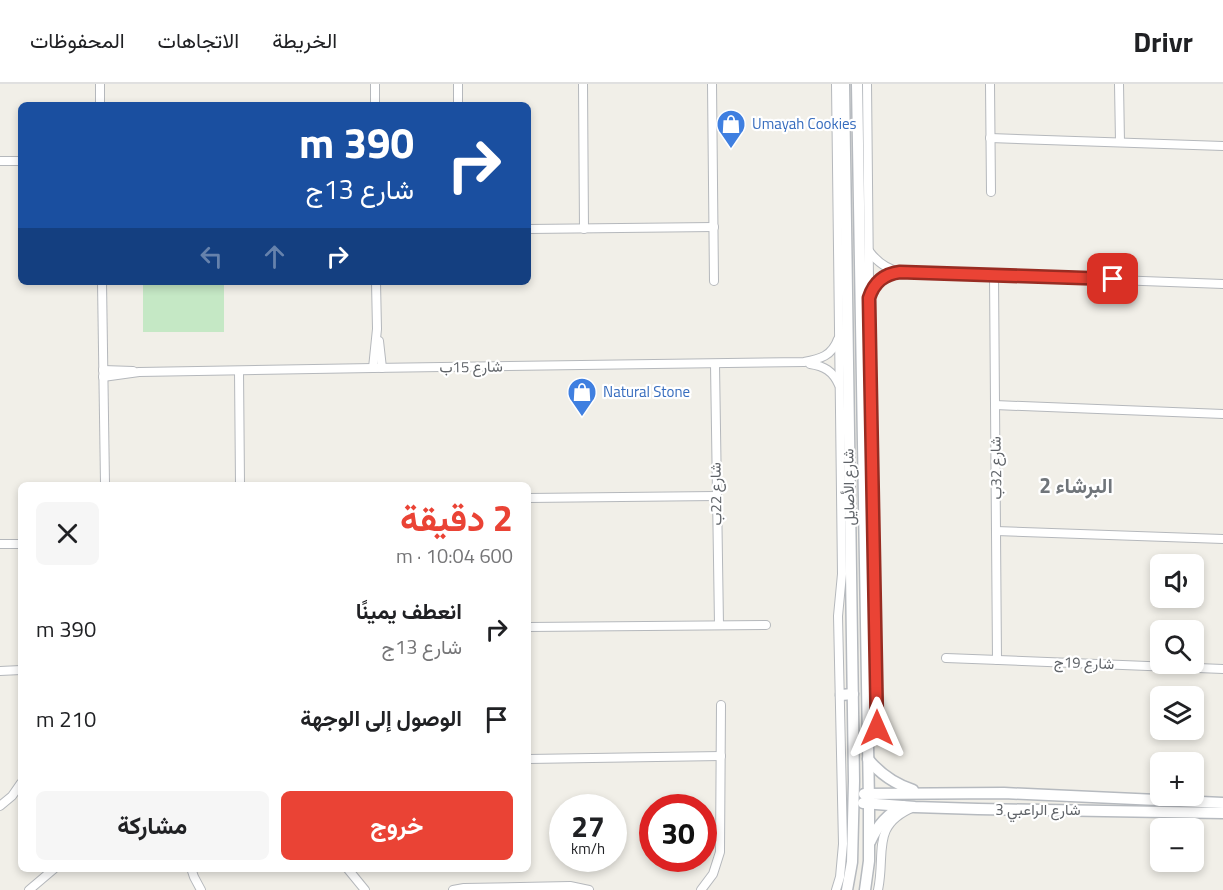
<!DOCTYPE html>
<html lang="ar">
<meta charset="utf-8">
<style>
body{margin:0;font-family:"Titillium Web",Vazirmatn,sans-serif;background:#f6f6f6;color:#202124;direction:rtl;height:100vh;display:flex;flex-direction:column;font-size:22px;white-space:nowrap}
*{box-sizing:border-box;margin:0}
p{font-size:20px;color:#757577}
.icon{flex:none;width:33px;height:33px;fill:none;stroke:currentColor;stroke-width:2;stroke-linecap:round;stroke-linejoin:round}
.map{position:relative;flex:1;overflow:hidden;direction:ltr}
.drawer{position:absolute;left:18px;top:398px;width:513px;height:390px;display:flex;flex-direction:column;background:#fff;border-radius:9px;box-shadow:0 3px 9px #0003;direction:rtl}
.drawer>*{flex:none}
.guide{position:absolute;left:18px;top:18px;width:513px;height:183px;border-radius:9px;box-shadow:0 3px 9px #0003;direction:rtl;background:#1a4fa0;color:#fff;overflow:hidden}
.controls{position:absolute;left:1150px;top:470px;display:grid;gap:12px}
.controls a{display:grid;place-items:center;width:54px;height:54px;border-radius:9px;background:#fff;box-shadow:0 3px 9px #0003;font-size:30px}
.speed{position:absolute;left:549px;top:710px;display:flex;gap:12px;font-size:30px;font-weight:700;text-align:center}
.speed>*{display:grid;place-content:center;width:78px;height:78px;border-radius:50%;background:#fff;box-shadow:0 3px 9px #0003;line-height:1}
.speed small{font-size:15px;font-weight:400}
.speed .limit{border:9px solid #d22;background:#fff;color:#111}
.pin{position:absolute;display:grid;place-items:center;width:51px;height:51px;color:#fff;margin:-26px;border-radius:12px;box-shadow:0 3px 9px #0006}
.me{position:absolute;width:66px;margin:-33px;rotate:0deg;stroke-linejoin:round;filter:drop-shadow(0 0 4px #0008)}
.turn{display:flex;align-items:center;gap:21px;height:126px;padding:0 18px;font-size:27px}
.turn .icon{width:78px;height:78px;stroke-width:2.5}
.turn b{display:block;font-size:42px;line-height:51px}
.lanes{display:flex;align-items:center;height:57px;padding:0 18px;background:#0003;justify-content:center;gap:30px;direction:ltr}
.lanes .off{opacity:.35}
.round{display:grid;place-items:center;flex:none;width:63px;height:63px;border-radius:9px;background:#f6f6f6}
.summary{display:flex;align-items:center;justify-content:space-between;height:102px;padding:0 18px}
h1{font-size:36px;font-weight:700;line-height:45px;color:#ea4335}
.action{display:flex;gap:12px;margin-top:auto;padding:12px 18px}
.action a{flex:1;height:69px;border-radius:9px;background:#ea4335;color:#fff;font-size:24px;font-weight:700;line-height:69px;text-align:center}
.action a+a{background:#f6f6f6;color:#202124}
ul{padding:0;list-style:none}
li{display:flex;align-items:center;gap:18px;height:90px;padding:0 18px}
li div{flex:1}
li b{display:block;font-size:22px}
li em{font-style:normal}
header{display:flex;align-items:center;gap:36px;box-sizing:border-box;height:84px;padding:0 30px;background:#fff;border-bottom:2px solid #e0e0e0}
header strong{font-size:28px}
nav{display:flex;gap:33px;margin-inline-start:auto;font-size:21px}
.map>svg:first-child{display:block}
.green{fill:#c5e8c5}
.lines{fill:none;stroke-linecap:round;stroke-linejoin:round}
.street-casing{stroke:#b5b8bc;stroke-width:10}
.secondary-casing{stroke:#b6babf;stroke-width:13}
.street{stroke:#fff;stroke-width:8}
.secondary{stroke:#fff;stroke-width:10}
.route-casing{stroke:#982c22;stroke-width:15}
.route{stroke:#ea4335;stroke-width:10}
.labels{text-anchor:middle;stroke-width:4.5;stroke-linejoin:round;paint-order:stroke}
.shop-label{font-size:15px;fill:#366cbe;stroke:#fff;text-anchor:start}
.street-label{font-size:15px;fill:#5f6368;stroke:#fff}
.district-label{font-size:21px;font-weight:bold;fill:#70757a;stroke:#fff}
</style>
<header>
<strong>Drivr</strong>
<nav><a>الخريطة</a><a>الاتجاهات</a><a>المحفوظات</a></nav>
</header>
<div class="map">
<svg width="1223" height="806" viewBox="0 0 1223 806">
<rect width="100%" height="100%" fill="#f1efe8"/>
<!-- green -->
<rect class="green" x="143" y="198" width="81" height="50"/>
<g class="lines">
<!-- street casing -->
<g class="street-casing">
<g id="street">
<path d="M100,0V21"/>
<path d="M375,0V21"/>
<path d="M458,0V21"/>
<path d="M583,0L584,145"/>
<path d="M712,0L714,197"/>
<path d="M836,0L842,490L838,532L843,760L840,793L836,806"/>
<path d="M867,0L871,393L877,637L876,647L869,660"/>
<path d="M990,0L991,108"/>
<path d="M1119,0L1120,58"/>
<path d="M990,54L1223,62"/>
<path d="M0,77H21"/>
<path d="M528,145L714,143"/>
<path d="M869,167C877,178 887,185 900,188L1223,200"/>
<path d="M994,191L997,576"/>
<path d="M102,198L105,400"/>
<path d="M871,209C876,197 884,191 897,188"/>
<path d="M379,257L382,284"/>
<path d="M715,280L719,541"/>
<path d="M810,280C824,282 833,287 839,301"/>
<path d="M373,284L377,245L376,198"/>
<path d="M103,286L133,287"/>
<path d="M239,287L240,400"/>
<path d="M103,293L139,288L373,284L804,278C820,275 832,272 838,255"/>
<path d="M995,321L1223,330"/>
<path d="M528,414L716,412"/>
<path d="M996,447L1223,455"/>
<path d="M0,460H21"/>
<path d="M528,543L766,541"/>
<path d="M946,574L1223,585"/>
<path d="M0,587L21,586"/>
<path d="M528,675L721,672"/>
<path d="M0,722L12,712L21,699"/>
<path d="M191,784L194,793L201,806"/>
<path d="M347,784L365,806"/>
<path d="M29,806L55,784"/>
<path d="M453,806L464,804L570,802L589,806"/>
<path d="M701,806L713,790L720,768L721,621"/>
<path d="M878,806C886,769 870,741 914,723"/>
</g>
</g>
<!-- secondary casing -->
<g class="secondary-casing">
<g id="secondary">
<path d="M844,0L854,697L852,778L847,806"/>
<path d="M857,0L869,719V777L865,806"/>
<path d="M841,611L853,610"/>
<path d="M868,675C880,690 895,700 913,706"/>
<path d="M864,710L1004,709L1223,719"/>
<path d="M863,719L915,723L978,725L1223,729"/>
<path d="M870,758C877,742 887,730 903,722"/>
</g>
</g>
<!-- street -->
<use href="#street" class="street"/>
<!-- secondary -->
<use href="#secondary" class="secondary"/>
</g>
<g class="lines">
<!-- route casing -->
<g class="route-casing">
<path id="route" d="M877,644L869,214C874,198 884,190 900,188L1113,195"/>
</g>
<!-- route -->
<use href="#route" class="route"/>
</g>
<!-- icons -->
<defs>
<g id="shop-pin" transform="scale(1.5)"><path d="M0 17L-7.5 6A9.5 9.5 0 1 1 7.5 6Z" fill="#3f7fe0" stroke="#fff"/><path d="M-5-2.5h2.3a2.7 3.5 0 0 1 5.4 0H5L5.5 6h-11ZM-1.5-2.5h3a1.5 2.3 0 0 0-3 0Z" fill="#fff"/></g>
</defs>
<g fill-rule="evenodd">
<use href="#shop-pin" x="731" y="40"/>
<use href="#shop-pin" x="582" y="308"/>
</g>
<g class="labels">
<!-- shop labels -->
<g class="shop-label">
<text x="752" y="45">Umayah Cookies</text>
<text x="603" y="313">Natural Stone</text>
</g>
<!-- street labels -->
<g class="street-label">
<text transform="translate(471 283) rotate(-1)" y="5">شارع 15ب</text>
<text transform="translate(996 384) rotate(-91)" y="5">شارع 32ب</text>
<text transform="translate(849 403) rotate(-91)" y="5">شارع الأصايل</text>
<text transform="translate(716 410) rotate(-91)" y="5">شارع 22ب</text>
<text transform="translate(1084 579) rotate(2)" y="5">شارع 19ج</text>
<text x="1038" y="731">شارع الراعبي 3</text>
</g>
<!-- district labels -->
<g class="district-label">
<text x="1076" y="409">البرشاء 2</text>
</g>
</g>
</svg>
<div class="controls">
<a><svg class="icon" aria-label="sound" viewBox="0 0 24 24"><path d="M4 9h4l5-4v14l-5-4H4zM17 9q2 3 0 6"/></svg></a>
<a><svg class="icon" aria-label="search" viewBox="0 0 24 24"><circle cx="10" cy="10" r="6"/><path d="M15 15l6 6"/></svg></a>
<a><svg class="icon" aria-label="layers" viewBox="0 0 24 24"><path d="M12 4l9 5-9 5-9-5zM3 14l9 5 9-5"/></svg></a>
<a>+</a>
<a>−</a>
</div>
<div class="speed"><div>27<small>km/h</small></div><div class="limit">30</div></div>
<div class="pin" style="left:1113px;top:195px;background:#d93025"><svg class="icon" aria-label="arrive" viewBox="0 0 24 24"><path d="M6 21V4h12l-3 4 3 4H6"/></svg></div>
<svg class="me" style="left:877px;top:644px" viewBox="-20 -20 40 40"><path d="M0-17L14 15 0 8-14 15z" fill="#ea4335" stroke="#fff" stroke-width="4"/></svg>
<div class="guide">
<div class="turn"><svg class="icon" aria-label="right" viewBox="0 0 24 24"><path d="M7 20v-9h11M14 6l5 5-5 5"/></svg><div><b>390 m</b>شارع 13ج</div></div>
<div class="lanes"><svg class="icon off" aria-label="left" viewBox="0 0 24 24"><path d="M17 20v-9H6M10 6l-5 5 5 5"/></svg><svg class="icon off" aria-label="ahead" viewBox="0 0 24 24"><path d="M12 20V5M6 11l6-6 6 6"/></svg><svg class="icon" aria-label="right" viewBox="0 0 24 24"><path d="M7 20v-9h11M14 6l5 5-5 5"/></svg></div>
</div>
<section class="drawer">
<div class="summary"><div><h1>2 دقيقة</h1><p>600 m · 10:04</p></div><a class="round"><svg class="icon" aria-label="close" viewBox="0 0 24 24"><path d="M6 6l12 12M18 6L6 18"/></svg></a></div>
<ul>
<li><svg class="icon" aria-label="right" viewBox="0 0 24 24"><path d="M7 20v-9h11M14 6l5 5-5 5"/></svg><div><b>انعطف يمينًا</b><p>شارع 13ج</p></div><em>390 m</em></li>
<li><svg class="icon" aria-label="arrive" viewBox="0 0 24 24"><path d="M6 21V4h12l-3 4 3 4H6"/></svg><div><b>الوصول إلى الوجهة</b></div><em>210 m</em></li>
</ul>
<div class="action"><a>خروج</a><a>مشاركة</a></div>
</section>
</div>
